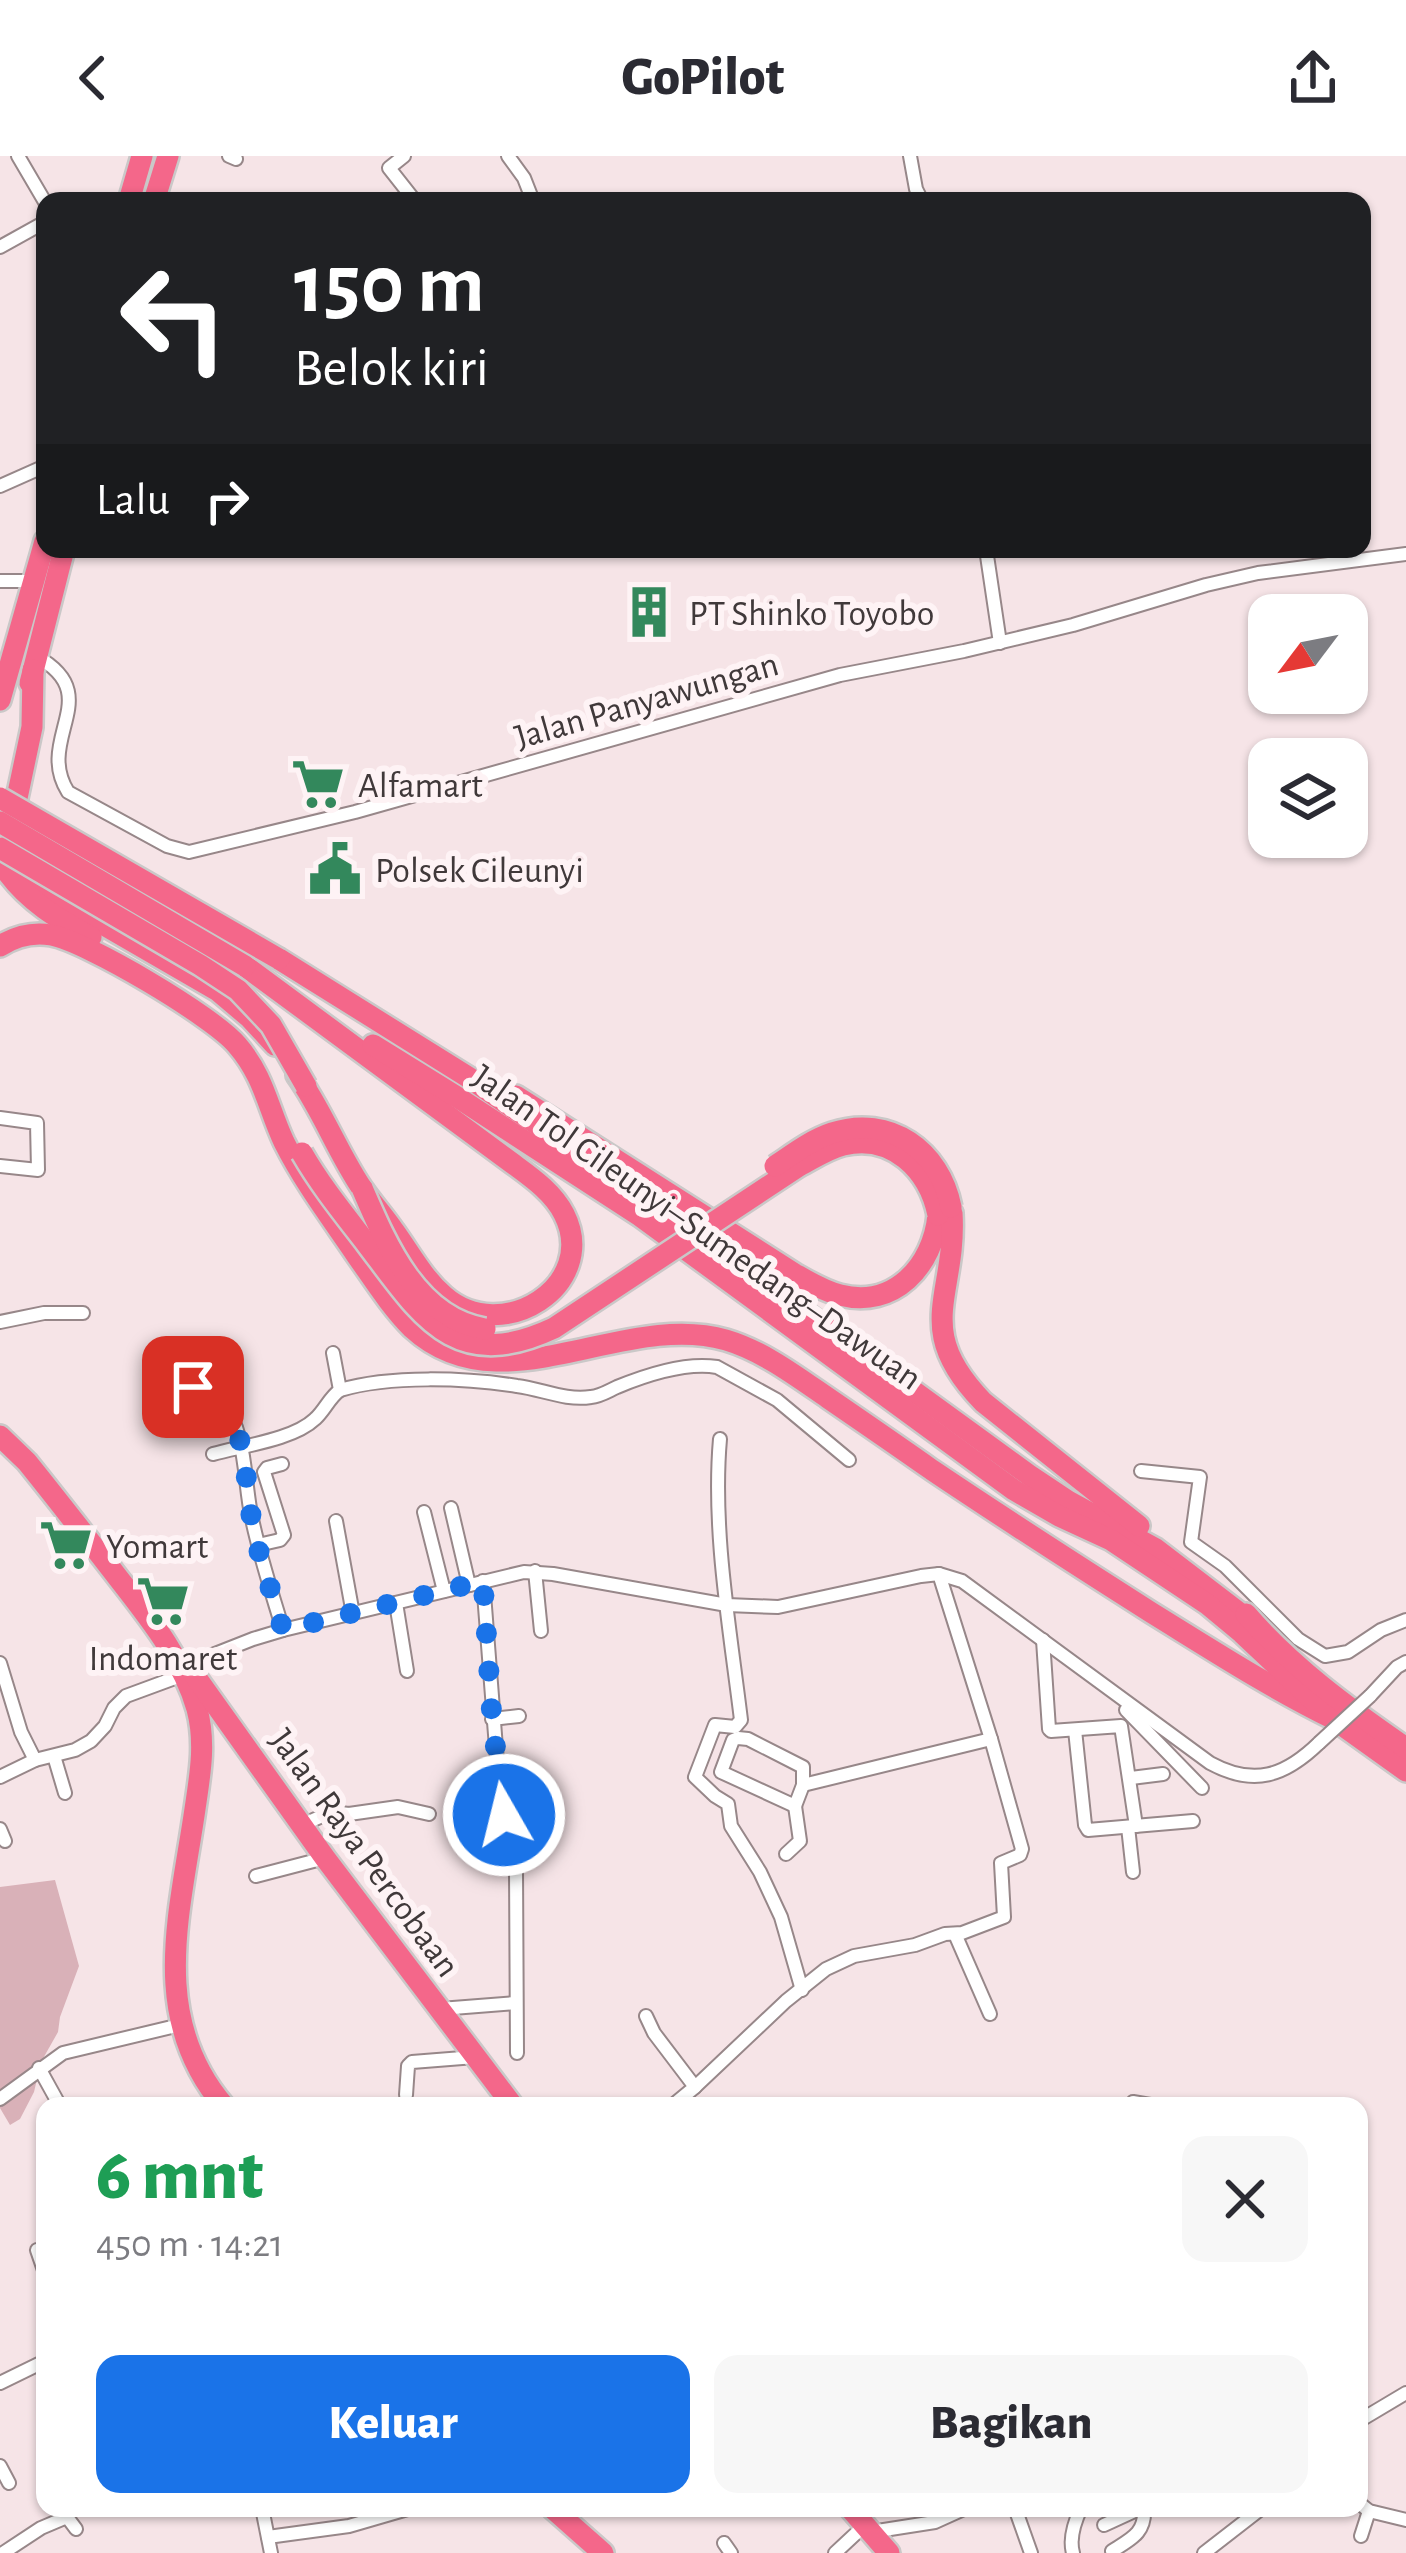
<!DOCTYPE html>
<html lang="id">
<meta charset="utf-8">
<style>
body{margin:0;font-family:"Alegreya Sans",sans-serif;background:#f7f7f7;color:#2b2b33;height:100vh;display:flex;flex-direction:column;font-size:45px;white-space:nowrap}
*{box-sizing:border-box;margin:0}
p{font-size:39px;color:#7c7c81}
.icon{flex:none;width:66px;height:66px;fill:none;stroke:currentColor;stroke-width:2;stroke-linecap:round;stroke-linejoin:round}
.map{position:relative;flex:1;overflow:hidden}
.details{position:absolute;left:36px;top:1941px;width:1332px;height:420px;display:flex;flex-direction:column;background:#fff;border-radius:24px;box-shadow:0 3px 9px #0004}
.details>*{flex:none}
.top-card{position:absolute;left:36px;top:36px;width:1335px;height:366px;border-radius:24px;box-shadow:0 3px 9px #0004;background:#202124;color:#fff;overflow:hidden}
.needle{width:78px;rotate:238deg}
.controls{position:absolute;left:1248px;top:438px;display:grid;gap:24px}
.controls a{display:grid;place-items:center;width:120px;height:120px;border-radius:24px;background:#fff;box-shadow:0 3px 9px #0004;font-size:60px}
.pin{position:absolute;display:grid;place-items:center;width:102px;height:102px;color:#fff;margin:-51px;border-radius:24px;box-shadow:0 6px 18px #0006}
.me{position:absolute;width:132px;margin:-66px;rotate:352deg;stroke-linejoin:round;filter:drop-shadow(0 0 9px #0008)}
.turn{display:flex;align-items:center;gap:42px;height:252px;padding:0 60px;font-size:54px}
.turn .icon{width:156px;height:156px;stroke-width:2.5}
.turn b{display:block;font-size:84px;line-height:102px}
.then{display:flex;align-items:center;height:114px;padding:0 60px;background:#0003;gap:24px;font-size:45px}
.round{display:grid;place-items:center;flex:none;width:126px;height:126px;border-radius:24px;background:#f7f7f7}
.headline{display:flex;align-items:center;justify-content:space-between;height:204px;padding:0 60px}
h1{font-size:72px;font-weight:800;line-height:90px;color:#1e9e55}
.cta{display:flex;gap:24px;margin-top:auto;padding:24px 60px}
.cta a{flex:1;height:138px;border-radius:24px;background:#1a73e8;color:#fff;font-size:48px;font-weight:800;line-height:138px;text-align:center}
.cta a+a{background:#f7f7f7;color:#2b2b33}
header{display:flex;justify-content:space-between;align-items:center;height:156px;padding:0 60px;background:#fff;font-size:54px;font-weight:800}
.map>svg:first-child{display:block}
.green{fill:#d9b1b8}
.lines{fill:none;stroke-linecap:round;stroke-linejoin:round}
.street-casing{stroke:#978789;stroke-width:16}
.highway-casing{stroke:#cac8c8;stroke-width:26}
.street{stroke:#fff;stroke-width:12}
.highway{stroke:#f4678a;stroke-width:21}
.street-bridge-casing{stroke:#978789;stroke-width:16;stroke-linecap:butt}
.highway-bridge-casing{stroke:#cac8c8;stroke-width:26;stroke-linecap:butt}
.street-bridge{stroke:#fff;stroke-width:12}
.highway-bridge{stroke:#f4678a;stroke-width:21}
.route{stroke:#1a73e8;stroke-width:21;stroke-dasharray:0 37.8}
.labels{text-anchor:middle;stroke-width:12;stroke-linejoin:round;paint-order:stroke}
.poi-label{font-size:36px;fill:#40393a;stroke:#fef3f5;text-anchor:start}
.street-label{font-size:36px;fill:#40393a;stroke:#fef3f5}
</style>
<header><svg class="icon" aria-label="back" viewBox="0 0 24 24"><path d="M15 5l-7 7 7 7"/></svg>GoPilot<svg class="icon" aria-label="share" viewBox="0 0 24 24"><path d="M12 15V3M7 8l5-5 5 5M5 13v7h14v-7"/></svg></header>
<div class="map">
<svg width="1406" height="2397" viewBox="0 0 1406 2397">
<rect width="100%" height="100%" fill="#f6e4e7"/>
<!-- green -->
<path class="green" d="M55,1724L79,1810L60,1861L58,1876L41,1906L34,1936L20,1963L10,1969L0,1952V1731Z"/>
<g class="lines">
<!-- street casing -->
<g class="street-casing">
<g id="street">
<path d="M18,0L45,46"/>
<path d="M229,0L236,3"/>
<path d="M404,0L389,12L415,45"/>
<path d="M508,0L524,22L533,45"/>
<path d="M910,0L916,33L922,45"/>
<path d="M0,91L45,66"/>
<path d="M0,330L45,310"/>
<path d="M986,393L1000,487"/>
<path d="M0,425H24"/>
<path d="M36,500C108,540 34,582 68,636L167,690L189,696L355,656L840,519L964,495L1073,469L1206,429L1258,417L1406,398"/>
<path d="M0,962L37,967L38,1014L0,1010"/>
<path d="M0,1166L44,1157H83"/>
<path d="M171,1222L221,1244C248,1278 243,1323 252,1363C260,1401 272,1437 283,1474"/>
<path d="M340,1234C390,1219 466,1222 517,1230C542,1233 565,1245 591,1241C601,1240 608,1235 617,1231C646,1219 686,1206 717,1211L777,1244L849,1304"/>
<path d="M720,1283C712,1374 730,1473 741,1564L735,1571L715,1569L695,1621L715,1640L728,1648L731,1670L760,1716L781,1761L802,1834"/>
<path d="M213,1298C241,1290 293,1284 315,1263C325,1254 329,1242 340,1234L333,1197"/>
<path d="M1141,1315L1200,1321L1191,1386L1225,1410L1298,1483L1325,1500L1348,1496L1381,1474L1406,1464"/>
<path d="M451,1352L469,1429"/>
<path d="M424,1356L444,1435"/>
<path d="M336,1365L353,1458"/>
<path d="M258,1389L280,1384L284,1379L264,1316L267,1312L282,1308"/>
<path d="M535,1415L541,1475"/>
<path d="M483,1425L498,1617L516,1713L517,1897"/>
<path d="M396,1447L407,1515"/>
<path d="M1043,1484L1049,1573L1051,1575L1121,1570L1136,1670"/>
<path d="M0,1507L21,1576L35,1604"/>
<path d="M187,1509L253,1483L283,1474L524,1416L553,1418L727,1449L778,1451L921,1420L939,1418L962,1425L1210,1607C1254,1631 1285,1620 1319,1587"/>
<path d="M1370,1540L1397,1511L1406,1506"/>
<path d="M1126,1554L1202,1632"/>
<path d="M492,1563L519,1560"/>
<path d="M1075,1574L1085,1669L1088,1674L1193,1665"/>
<path d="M738,1582L748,1583L803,1611V1629L795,1650L721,1616L733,1584Z"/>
<path d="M54,1600L65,1637"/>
<path d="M0,1621L35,1604L75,1594L91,1585L105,1570L114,1552L126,1540L183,1519"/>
<path d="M1131,1622L1163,1618"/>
<path d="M803,1629L991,1583"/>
<path d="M302,1669L331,1656L349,1658L398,1651L429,1658"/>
<path d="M1128,1671L1133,1716"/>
<path d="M0,1673L5,1685"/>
<path d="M786,1698L800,1685L795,1650"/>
<path d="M256,1720L325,1702"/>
<path d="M955,1778L990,1858"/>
<path d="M440,1853L516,1847"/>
<path d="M646,1860L654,1877L695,1931L672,1950"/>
<path d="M39,1912L60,1950"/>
<path d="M695,1931L786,1845L826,1813L854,1800L915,1789L945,1778L962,1777L1004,1761L1001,1707L1020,1699L1022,1693L991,1583L939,1418"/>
<path d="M406,1939L408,1910L412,1906L475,1901"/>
<path d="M0,1943L63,1897L180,1869"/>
<path d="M1133,1946L1156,1950"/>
<path d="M37,2094L45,2117"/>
<path d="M0,2227L45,2205"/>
<path d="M1359,2265L1406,2237"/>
<path d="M0,2310L9,2327"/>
<path d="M1359,2347L1369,2355L1406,2364"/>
<path d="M262,2352L271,2397"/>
<path d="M1015,2352L1031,2397"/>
<path d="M1104,2369L1141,2352"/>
<path d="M871,2376L935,2366L966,2352"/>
<path d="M1361,2380L1369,2355"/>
<path d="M268,2381L349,2370L411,2352"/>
<path d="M724,2387L731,2397"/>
<path d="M3,2397L41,2372L67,2361L76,2373"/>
<path d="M835,2397L865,2369"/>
<path d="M1073,2397C1069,2383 1075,2365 1081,2352"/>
<path d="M1113,2397L1112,2395C1131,2383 1146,2377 1144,2352"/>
<path d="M1204,2397L1262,2352"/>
</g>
</g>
<!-- highway casing -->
<g class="highway-casing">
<g id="highway">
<path d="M129,45L142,0"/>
<path d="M154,45L168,0"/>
<path d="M30,527L64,393"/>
<path d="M0,544L45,385"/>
<path d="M15,668L17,642L32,571L33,514"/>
<path d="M23,704L33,722L47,736L218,835L250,862L275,889"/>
<path d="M5,713C27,745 58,763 91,781"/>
<path d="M0,790C16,780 33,776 51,779C86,785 214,861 237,889C264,920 268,952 284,986C304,1026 332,1063 357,1100C374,1124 391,1151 412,1172C501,1254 622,1154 726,1184C763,1195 796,1220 828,1242C863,1266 898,1290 932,1314C1005,1363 1078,1410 1152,1457C1212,1494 1269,1531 1332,1562"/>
<path d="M279,803L468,921L736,1106L1029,1319L1068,1345L1156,1393L1254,1468"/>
<path d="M245,810L512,1007C531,1021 553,1036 564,1058C600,1129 502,1191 444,1140C423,1122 410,1097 394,1075C384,1060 371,1046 361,1031C337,995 322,954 297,919"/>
<path d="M373,889L457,941L640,1060L1014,1334L1059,1360L1111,1384L1207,1448L1242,1477L1332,1562L1406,1615"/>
<path d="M516,940L795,1118C809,1126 824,1135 840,1139C894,1153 933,1110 938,1059"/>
<path d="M952,1057C957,1140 911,1172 983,1246L1139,1370"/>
<path d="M0,1280L27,1306C56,1342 84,1378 112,1414C145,1457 182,1500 197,1553C206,1587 200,1619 195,1653C180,1757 148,1861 224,1950"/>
<path d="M1246,1458C1292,1511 1348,1552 1406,1592"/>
<path d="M188,1510L325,1702L513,1950"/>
<path d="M552,2352L603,2397"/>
<path d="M850,2352L889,2397"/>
</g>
</g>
<!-- street -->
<use href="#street" class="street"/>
<!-- highway -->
<use href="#highway" class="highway"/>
<!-- street-bridge casing -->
<g class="street-bridge-casing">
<path id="street-bridge" d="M1319,1587L1370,1540"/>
</g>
<!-- highway-bridge casing -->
<g class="highway-bridge-casing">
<g id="highway-bridge">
<path d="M0,642L279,803"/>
<path d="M0,666L245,810"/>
<path d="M0,692L200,809L238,834L271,869L306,930"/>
<path d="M302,997C321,1030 344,1058 367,1088C421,1159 454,1219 554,1172L799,1010C813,1003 827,993 843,989C892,977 929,1014 938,1059"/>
<path d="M775,1010C793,998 811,984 832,977C890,958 940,995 951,1051"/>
<path d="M362,1032C386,1088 417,1162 485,1173"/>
</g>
</g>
<!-- street-bridge -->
<use href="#street-bridge" class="street-bridge"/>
<!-- highway-bridge -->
<use href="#highway-bridge" class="highway-bridge"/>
</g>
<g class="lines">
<!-- route -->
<path class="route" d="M193,1231L221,1244L226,1250L243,1292L250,1354L257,1389L283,1474L483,1425L492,1563L504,1659"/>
</g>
<!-- icons -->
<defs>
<g id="building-bare" transform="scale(4.14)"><path d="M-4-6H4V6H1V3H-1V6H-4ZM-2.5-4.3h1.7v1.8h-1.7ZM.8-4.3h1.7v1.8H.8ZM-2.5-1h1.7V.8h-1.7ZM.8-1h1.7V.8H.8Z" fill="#33885c" stroke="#fef3f5" stroke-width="2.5" paint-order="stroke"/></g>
<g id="supermarket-bare" transform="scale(4.14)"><path d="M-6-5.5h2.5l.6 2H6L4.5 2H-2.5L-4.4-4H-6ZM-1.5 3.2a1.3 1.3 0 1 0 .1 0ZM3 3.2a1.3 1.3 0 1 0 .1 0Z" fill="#33885c" stroke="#fef3f5" stroke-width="2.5" paint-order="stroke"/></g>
<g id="civic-bare" transform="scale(4.14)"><path d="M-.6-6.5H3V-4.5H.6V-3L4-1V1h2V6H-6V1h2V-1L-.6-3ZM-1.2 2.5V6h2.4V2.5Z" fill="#33885c" stroke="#fef3f5" stroke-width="2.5" paint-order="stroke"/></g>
</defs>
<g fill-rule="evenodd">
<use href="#building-bare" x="649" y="456"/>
<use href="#supermarket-bare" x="318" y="628"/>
<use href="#civic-bare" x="335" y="713"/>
<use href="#supermarket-bare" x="66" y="1389"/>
<use href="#supermarket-bare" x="163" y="1445"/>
</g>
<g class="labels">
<!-- poi labels -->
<g class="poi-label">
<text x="689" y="469">PT Shinko Toyobo</text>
<text x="358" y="641">Alfamart</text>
<text x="375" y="726">Polsek Cileunyi</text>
<text x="106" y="1402">Yomart</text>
<text x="163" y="1514" text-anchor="middle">Indomaret</text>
</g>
<!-- street labels -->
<g class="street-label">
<text transform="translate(646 543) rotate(-16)" y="13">Jalan Panyawungan</text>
<text transform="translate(698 1070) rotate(35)" y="13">Jalan Tol Cileunyi–Sumedang–Dawuan</text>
<text transform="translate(366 1696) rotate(54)" y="13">Jalan Raya Percobaan</text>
</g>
</g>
</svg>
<div class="controls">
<a><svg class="needle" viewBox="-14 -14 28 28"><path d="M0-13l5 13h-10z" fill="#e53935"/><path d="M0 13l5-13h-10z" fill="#7c7c81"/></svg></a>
<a><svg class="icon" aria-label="layers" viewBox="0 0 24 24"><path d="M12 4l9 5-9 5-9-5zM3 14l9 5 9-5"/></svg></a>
</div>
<div class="pin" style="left:193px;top:1231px;background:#d93025"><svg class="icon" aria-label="arrive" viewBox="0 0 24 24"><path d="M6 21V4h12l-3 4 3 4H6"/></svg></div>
<svg class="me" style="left:504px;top:1659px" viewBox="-20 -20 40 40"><circle r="17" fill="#1a73e8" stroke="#fff" stroke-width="3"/><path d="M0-11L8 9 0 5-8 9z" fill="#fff"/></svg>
<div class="top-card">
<div class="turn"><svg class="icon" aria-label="left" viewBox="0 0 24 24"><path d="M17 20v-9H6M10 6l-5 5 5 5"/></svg><div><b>150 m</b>Belok kiri</div></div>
<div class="then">Lalu<svg class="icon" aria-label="right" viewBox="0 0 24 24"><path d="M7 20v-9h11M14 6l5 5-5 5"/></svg></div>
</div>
<section class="details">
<div class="headline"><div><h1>6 mnt</h1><p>450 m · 14:21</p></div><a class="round"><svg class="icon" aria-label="close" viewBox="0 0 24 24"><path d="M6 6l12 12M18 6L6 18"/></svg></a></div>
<div class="cta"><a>Keluar</a><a>Bagikan</a></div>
</section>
</div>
